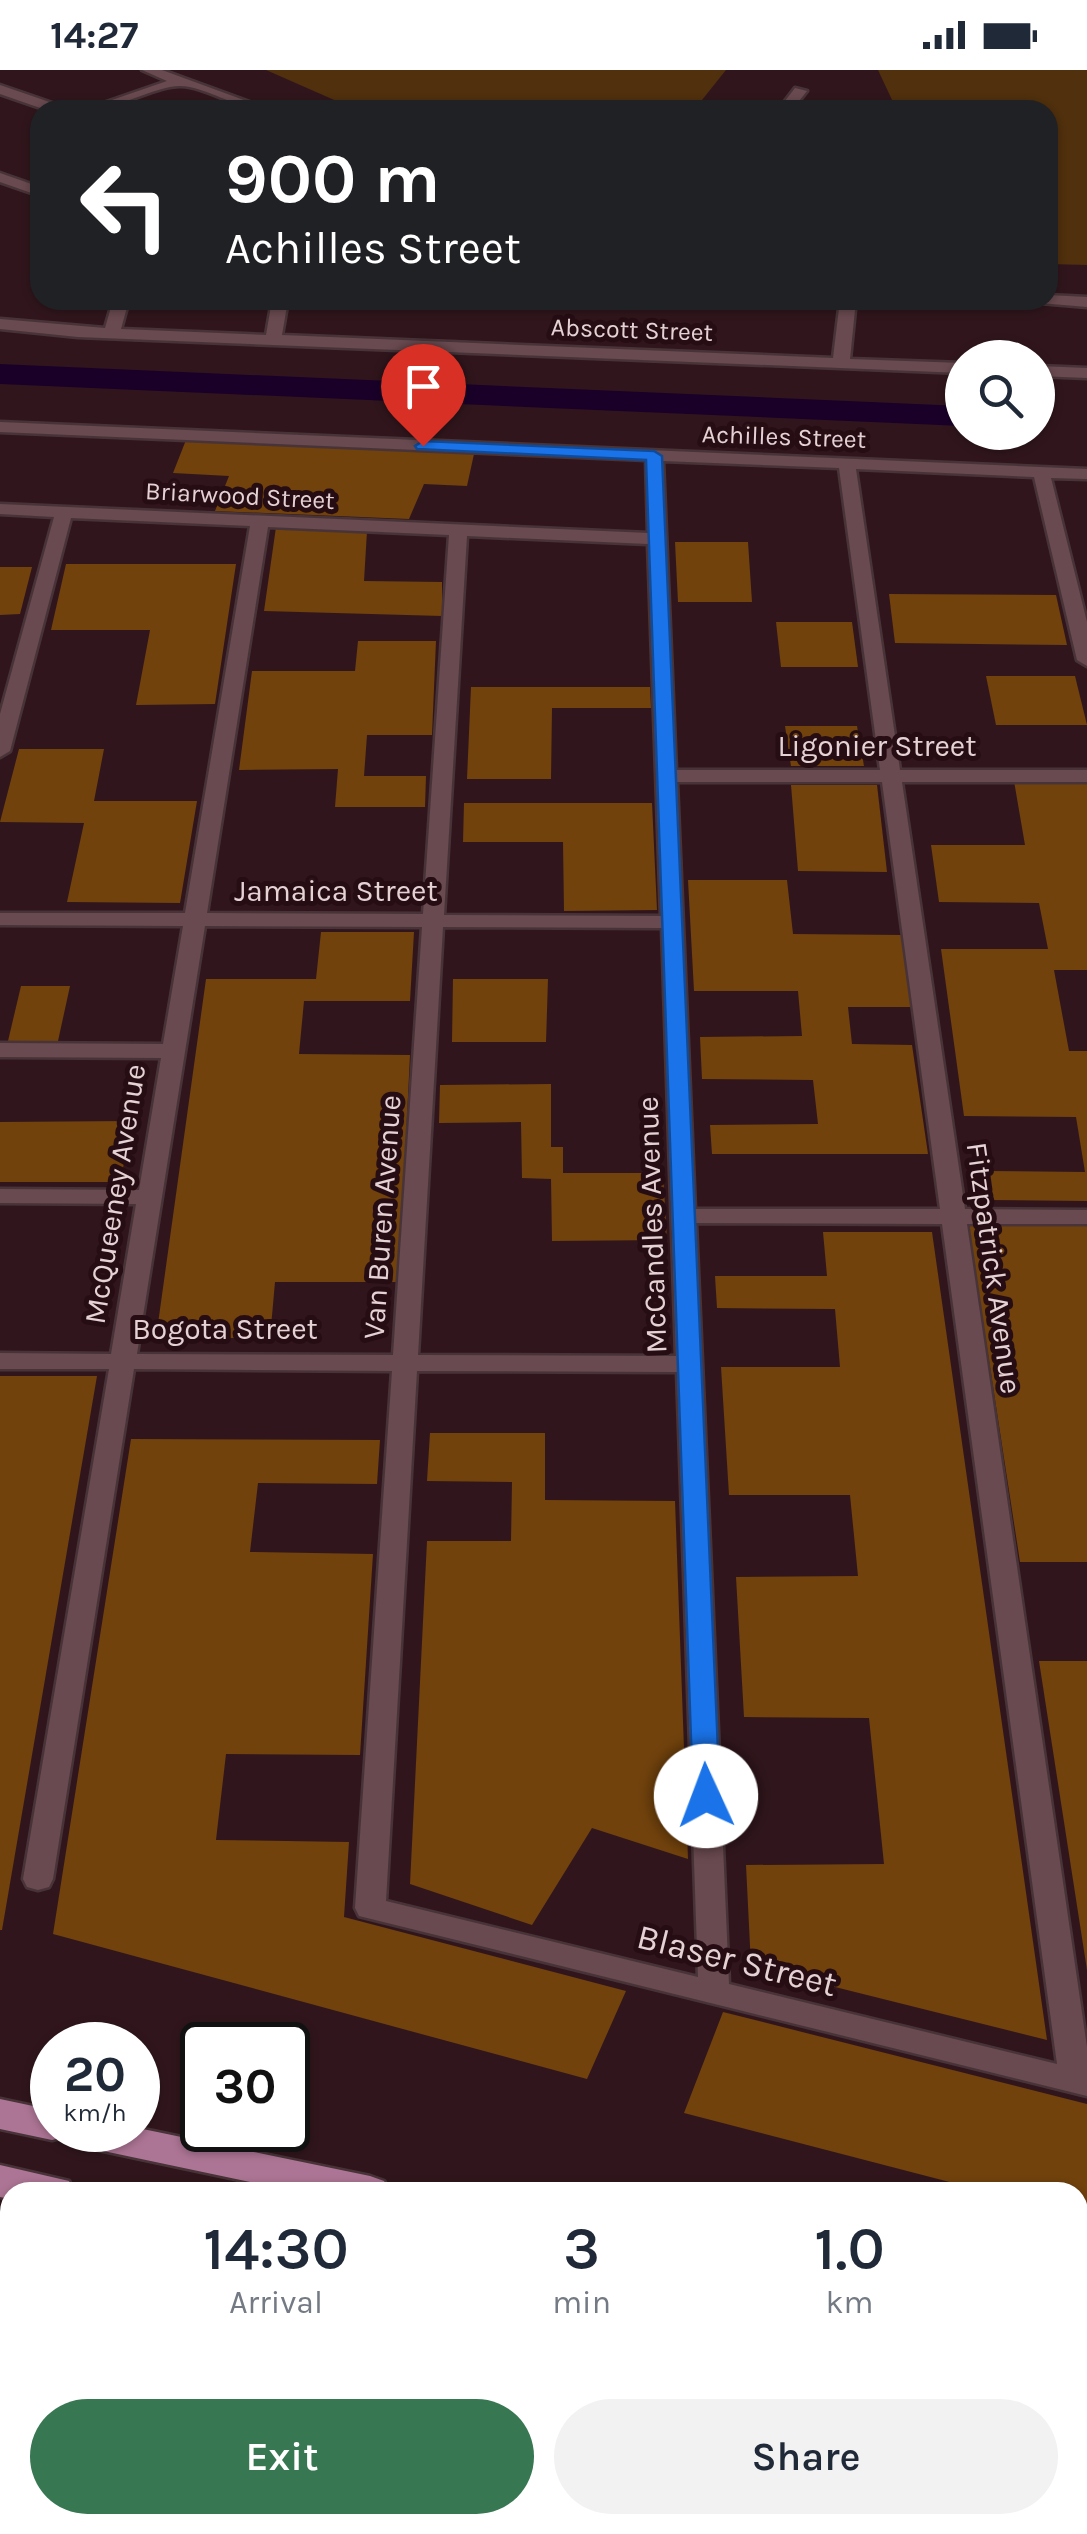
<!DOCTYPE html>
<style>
body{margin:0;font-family:Karla,sans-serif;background:#f2f2f3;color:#1f2937;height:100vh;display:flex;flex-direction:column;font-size:38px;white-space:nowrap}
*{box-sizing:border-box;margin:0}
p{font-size:32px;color:#747a83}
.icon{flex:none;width:55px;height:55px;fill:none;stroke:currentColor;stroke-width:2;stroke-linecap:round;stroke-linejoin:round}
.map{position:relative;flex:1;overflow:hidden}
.details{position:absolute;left:0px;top:2112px;width:1088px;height:352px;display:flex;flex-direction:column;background:#fff;border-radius:30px 30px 0 0;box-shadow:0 2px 8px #0004}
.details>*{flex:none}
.top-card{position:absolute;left:30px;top:30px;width:1028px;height:210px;border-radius:30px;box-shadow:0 2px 8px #0004;background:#202124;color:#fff;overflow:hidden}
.tools{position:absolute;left:945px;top:270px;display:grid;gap:20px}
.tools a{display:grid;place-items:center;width:110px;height:110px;border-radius:50%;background:#fff;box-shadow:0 2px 8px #0004;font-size:50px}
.speed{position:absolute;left:30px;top:1952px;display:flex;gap:20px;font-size:50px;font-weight:700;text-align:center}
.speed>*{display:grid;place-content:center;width:130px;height:130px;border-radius:50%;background:#fff;box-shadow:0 2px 8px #0004;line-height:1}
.speed small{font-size:25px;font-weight:400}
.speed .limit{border:5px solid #111;border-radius:15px;background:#fff;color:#111}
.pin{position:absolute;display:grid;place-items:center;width:85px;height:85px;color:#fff;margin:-102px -42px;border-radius:50% 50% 50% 0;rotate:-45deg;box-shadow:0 0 10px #0007}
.pin .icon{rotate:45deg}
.me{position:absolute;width:110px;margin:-55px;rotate:358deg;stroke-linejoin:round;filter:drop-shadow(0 0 8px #0008)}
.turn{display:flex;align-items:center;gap:35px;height:210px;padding:0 30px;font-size:45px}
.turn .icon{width:130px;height:130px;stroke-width:2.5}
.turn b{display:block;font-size:70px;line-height:85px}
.eta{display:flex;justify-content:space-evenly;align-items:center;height:170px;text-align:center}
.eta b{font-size:60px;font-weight:600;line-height:70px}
.button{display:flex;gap:20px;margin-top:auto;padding:20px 30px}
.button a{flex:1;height:115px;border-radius:60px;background:#377752;color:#fff;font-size:40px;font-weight:600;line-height:115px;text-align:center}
.button a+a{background:#f2f2f3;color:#1f2937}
.status{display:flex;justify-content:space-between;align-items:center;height:70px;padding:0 50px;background:#fff;direction:ltr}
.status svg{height:28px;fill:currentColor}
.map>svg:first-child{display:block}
.built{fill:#3d1b23}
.green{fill:#50300d}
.forest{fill:#71420c}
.water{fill:#1a0029}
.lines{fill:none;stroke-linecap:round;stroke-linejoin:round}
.minor-casing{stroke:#483438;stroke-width:5}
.major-casing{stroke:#483438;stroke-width:5}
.minor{fill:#694a50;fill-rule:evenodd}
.major{fill:#ad7595;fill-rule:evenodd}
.route{fill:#1a73e8;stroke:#114b97;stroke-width:2.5}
.labels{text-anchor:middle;stroke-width:10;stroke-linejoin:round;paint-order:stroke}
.far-street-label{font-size:25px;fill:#e5d2d5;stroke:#260d13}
.street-label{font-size:30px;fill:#e5d2d5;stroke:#260d13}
.near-street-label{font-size:35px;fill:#e5d2d5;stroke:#260d13}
</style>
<div class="status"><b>14:27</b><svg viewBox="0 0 49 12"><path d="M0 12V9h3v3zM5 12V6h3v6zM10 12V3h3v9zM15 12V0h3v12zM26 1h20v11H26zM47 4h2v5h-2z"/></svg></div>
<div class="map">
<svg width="1087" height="2464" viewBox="0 0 1087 2464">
<rect width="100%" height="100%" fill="#30161c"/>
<!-- built -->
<g class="built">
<path d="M0,2247L10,2250V2455H452L451,2464H0Z"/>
<path d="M540,2455H759L760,2464H538Z"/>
</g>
<!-- green -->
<g class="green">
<path d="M266,0H726L694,40H357Z"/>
<path d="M878,0H1087V195L1048,194V40H886L893,32Z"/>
</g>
<!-- forest -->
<g class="forest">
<path d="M186,370L474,384L467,416L424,414L409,449L215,441L229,406L173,403Z"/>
<path d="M276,457L367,461L364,511L442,512V546L264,541Z"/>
<path d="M675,472H748L752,532H678Z"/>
<path d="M66,494H236L215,634L136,635L150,560H51Z"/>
<path d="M0,497H32L20,544L0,545Z"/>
<path d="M889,524L1056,525L1067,575L895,573Z"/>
<path d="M776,552H852L858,597H781Z"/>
<path d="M358,571H436L432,665H367L364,706H426L425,737H335L338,699L239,700L252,601H355Z"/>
<path d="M986,606H1075L1087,655H996Z"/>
<path d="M471,617H650L651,638H552L551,709H467Z"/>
<path d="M785,656H857L864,696H791Z"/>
<path d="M19,679H104L94,731H197L180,833L67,832L84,753L0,752Z"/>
<path d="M1014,711L1087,712V900H1054L1069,981H1087V1131L990,1130L985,1101L1085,1102L1076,1047L964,1046L941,879H1048L1039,833L939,832L931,775H1025Z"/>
<path d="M791,715H877L887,802L798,801Z"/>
<path d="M464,733H652L657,840L564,841L563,772H463Z"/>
<path d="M688,810H787L793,864L901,865L911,937H848L852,974L912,975L928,1084H712L710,1055L818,1054L813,1010L702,1009L700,967L802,966L798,921H694Z"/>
<path d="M321,862H414L410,931H304L299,984L410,985L399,1212H275L270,1268H156L206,909H316Z"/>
<path d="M453,909H548L546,972H452Z"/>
<path d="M21,916H70L58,971H8Z"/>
<path d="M551,1014V1077H563V1103H663L667,1170L552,1171L551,1109L522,1108L521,1052L439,1053L440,1015Z"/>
<path d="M130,1051L121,1112H0V1052Z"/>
<path d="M968,1154L1087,1155V1492H1020Z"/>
<path d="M823,1162H932L1047,1970L751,1896L746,1795L884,1794L869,1648L744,1647L736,1507L858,1506L850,1425H729L721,1297H840L835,1239L717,1238L715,1206H827Z"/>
<path d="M0,1306H97L2,1860H0Z"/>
<path d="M430,1363H545V1430L675,1431L688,1789L592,1758L532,1855L410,1814L427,1471H511L512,1412L427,1411Z"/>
<path d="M131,1369L380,1370L377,1414L258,1413L250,1482L373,1484L360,1685L226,1684L216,1770L349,1772L344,1847L626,1921L587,2009L53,1864Z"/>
<path d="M1039,1591H1087V1900Z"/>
<path d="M723,1942L1087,2034V2148L1078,2146V2122H988L684,2043Z"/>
</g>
<!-- water -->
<path class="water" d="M0,294L962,336V356L0,314Z"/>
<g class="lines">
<!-- minor casing -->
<g class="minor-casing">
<g id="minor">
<path d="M142,0H162L271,40C236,40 208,17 181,16C157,15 118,40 83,40L167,11Z"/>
<path d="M0,15L64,37L66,40H46L0,24Z"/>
<path d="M795,18L807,21L792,40H778Z"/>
<path d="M0,103L40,117V126L0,112Z"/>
<path d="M1048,225L1087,227V237L1040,233L1038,230H1048Z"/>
<path d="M113,230H129L121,259L266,265L272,230H288L282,265L833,288L840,230H856L850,289L962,293V303L78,267L0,259V249L105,258Z"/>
<path d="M1038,296L1087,298V308L1038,306Z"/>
<path d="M0,352L1087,399V409L1051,408L1087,552V596L1077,590L1034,407L856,399L900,700H1087V712H902L965,1139L1087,1140V1154H967L1087,1977V2026L359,1846L355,1838L392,1301L134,1299L53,1809L49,1817L38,1820L27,1817L23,1809L109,1299H0V1283L111,1284L136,1134L0,1133V1119L139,1120L161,988L0,987V973L163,974L183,856L0,855V843H185L250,456L71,448L10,681L0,687V644L54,447L0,444V434L648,463L646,390L0,362ZM663,391L839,398L880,700H676ZM268,457L449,465L423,844L207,843ZM467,466L648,474L661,846L444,845ZM677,712H882L940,1139H695ZM205,856L422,857L393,1285L137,1284ZM443,857L662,858L676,1286L418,1285ZM696,1153L942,1154L1057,1994L729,1914ZM417,1301L677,1302L698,1907L386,1831Z"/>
<path d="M477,2455H513L512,2464H476Z"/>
</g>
</g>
<!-- major casing -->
<g class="major-casing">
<g id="major">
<path d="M0,2029L52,2040V2060L138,2058L370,2106L384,2111L390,2122H297L75,2075L60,2068L52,2070L0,2059Z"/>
<path d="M0,2095L69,2111L75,2122H10V2129L0,2127Z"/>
<path d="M1078,2276L1087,2278V2312L1078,2310Z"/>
<path d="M1078,2344L1087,2347V2383L1078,2380Z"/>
</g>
</g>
<!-- minor -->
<use href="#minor" class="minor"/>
<!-- major -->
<use href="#major" class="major"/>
</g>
<!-- route -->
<path class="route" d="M423,371L654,381L662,386L720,1726L716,1733H697L693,1726L646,390L417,379L415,376Z"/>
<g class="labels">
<!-- far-street labels -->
<g class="far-street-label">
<text transform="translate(632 259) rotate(2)" y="9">Abscott Street</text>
<text transform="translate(784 366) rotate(2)" y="9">Achilles Street</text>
<text transform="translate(240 425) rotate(3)" y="9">Briarwood Street</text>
</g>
<!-- street labels -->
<g class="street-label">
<text x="877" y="686">Ligonier Street</text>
<text x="336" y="831">Jamaica Street</text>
<text transform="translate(115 1124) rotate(-81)" y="10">McQueeney Avenue</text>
<text transform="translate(382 1147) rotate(-86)" y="10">Van Buren Avenue</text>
<text transform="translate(652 1155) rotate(-92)" y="10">McCandles Avenue</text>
<text transform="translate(994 1198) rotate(82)" y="10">Fitzpatrick Avenue</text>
<text x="225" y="1269">Bogota Street</text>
</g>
<!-- near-street labels -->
<g class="near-street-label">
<text transform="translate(737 1890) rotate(14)" y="12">Blaser Street</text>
</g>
</g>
</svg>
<div class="tools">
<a><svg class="icon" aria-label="search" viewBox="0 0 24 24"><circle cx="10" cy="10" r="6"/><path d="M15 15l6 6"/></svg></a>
</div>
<div class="speed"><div>20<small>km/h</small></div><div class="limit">30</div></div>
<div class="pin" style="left:423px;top:376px;background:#d93025"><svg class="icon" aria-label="arrive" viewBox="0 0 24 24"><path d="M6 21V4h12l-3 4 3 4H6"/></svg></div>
<svg class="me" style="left:706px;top:1726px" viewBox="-20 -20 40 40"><circle r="19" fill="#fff"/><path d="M0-13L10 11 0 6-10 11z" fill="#1a73e8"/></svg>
<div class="top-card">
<div class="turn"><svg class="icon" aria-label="left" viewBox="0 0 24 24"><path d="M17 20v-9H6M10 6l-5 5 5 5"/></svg><div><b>900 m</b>Achilles Street</div></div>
</div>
<section class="details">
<div class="eta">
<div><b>14:30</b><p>Arrival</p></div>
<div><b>3</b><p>min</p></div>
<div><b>1.0</b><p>km</p></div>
</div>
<div class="button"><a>Exit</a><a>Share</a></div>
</section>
</div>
